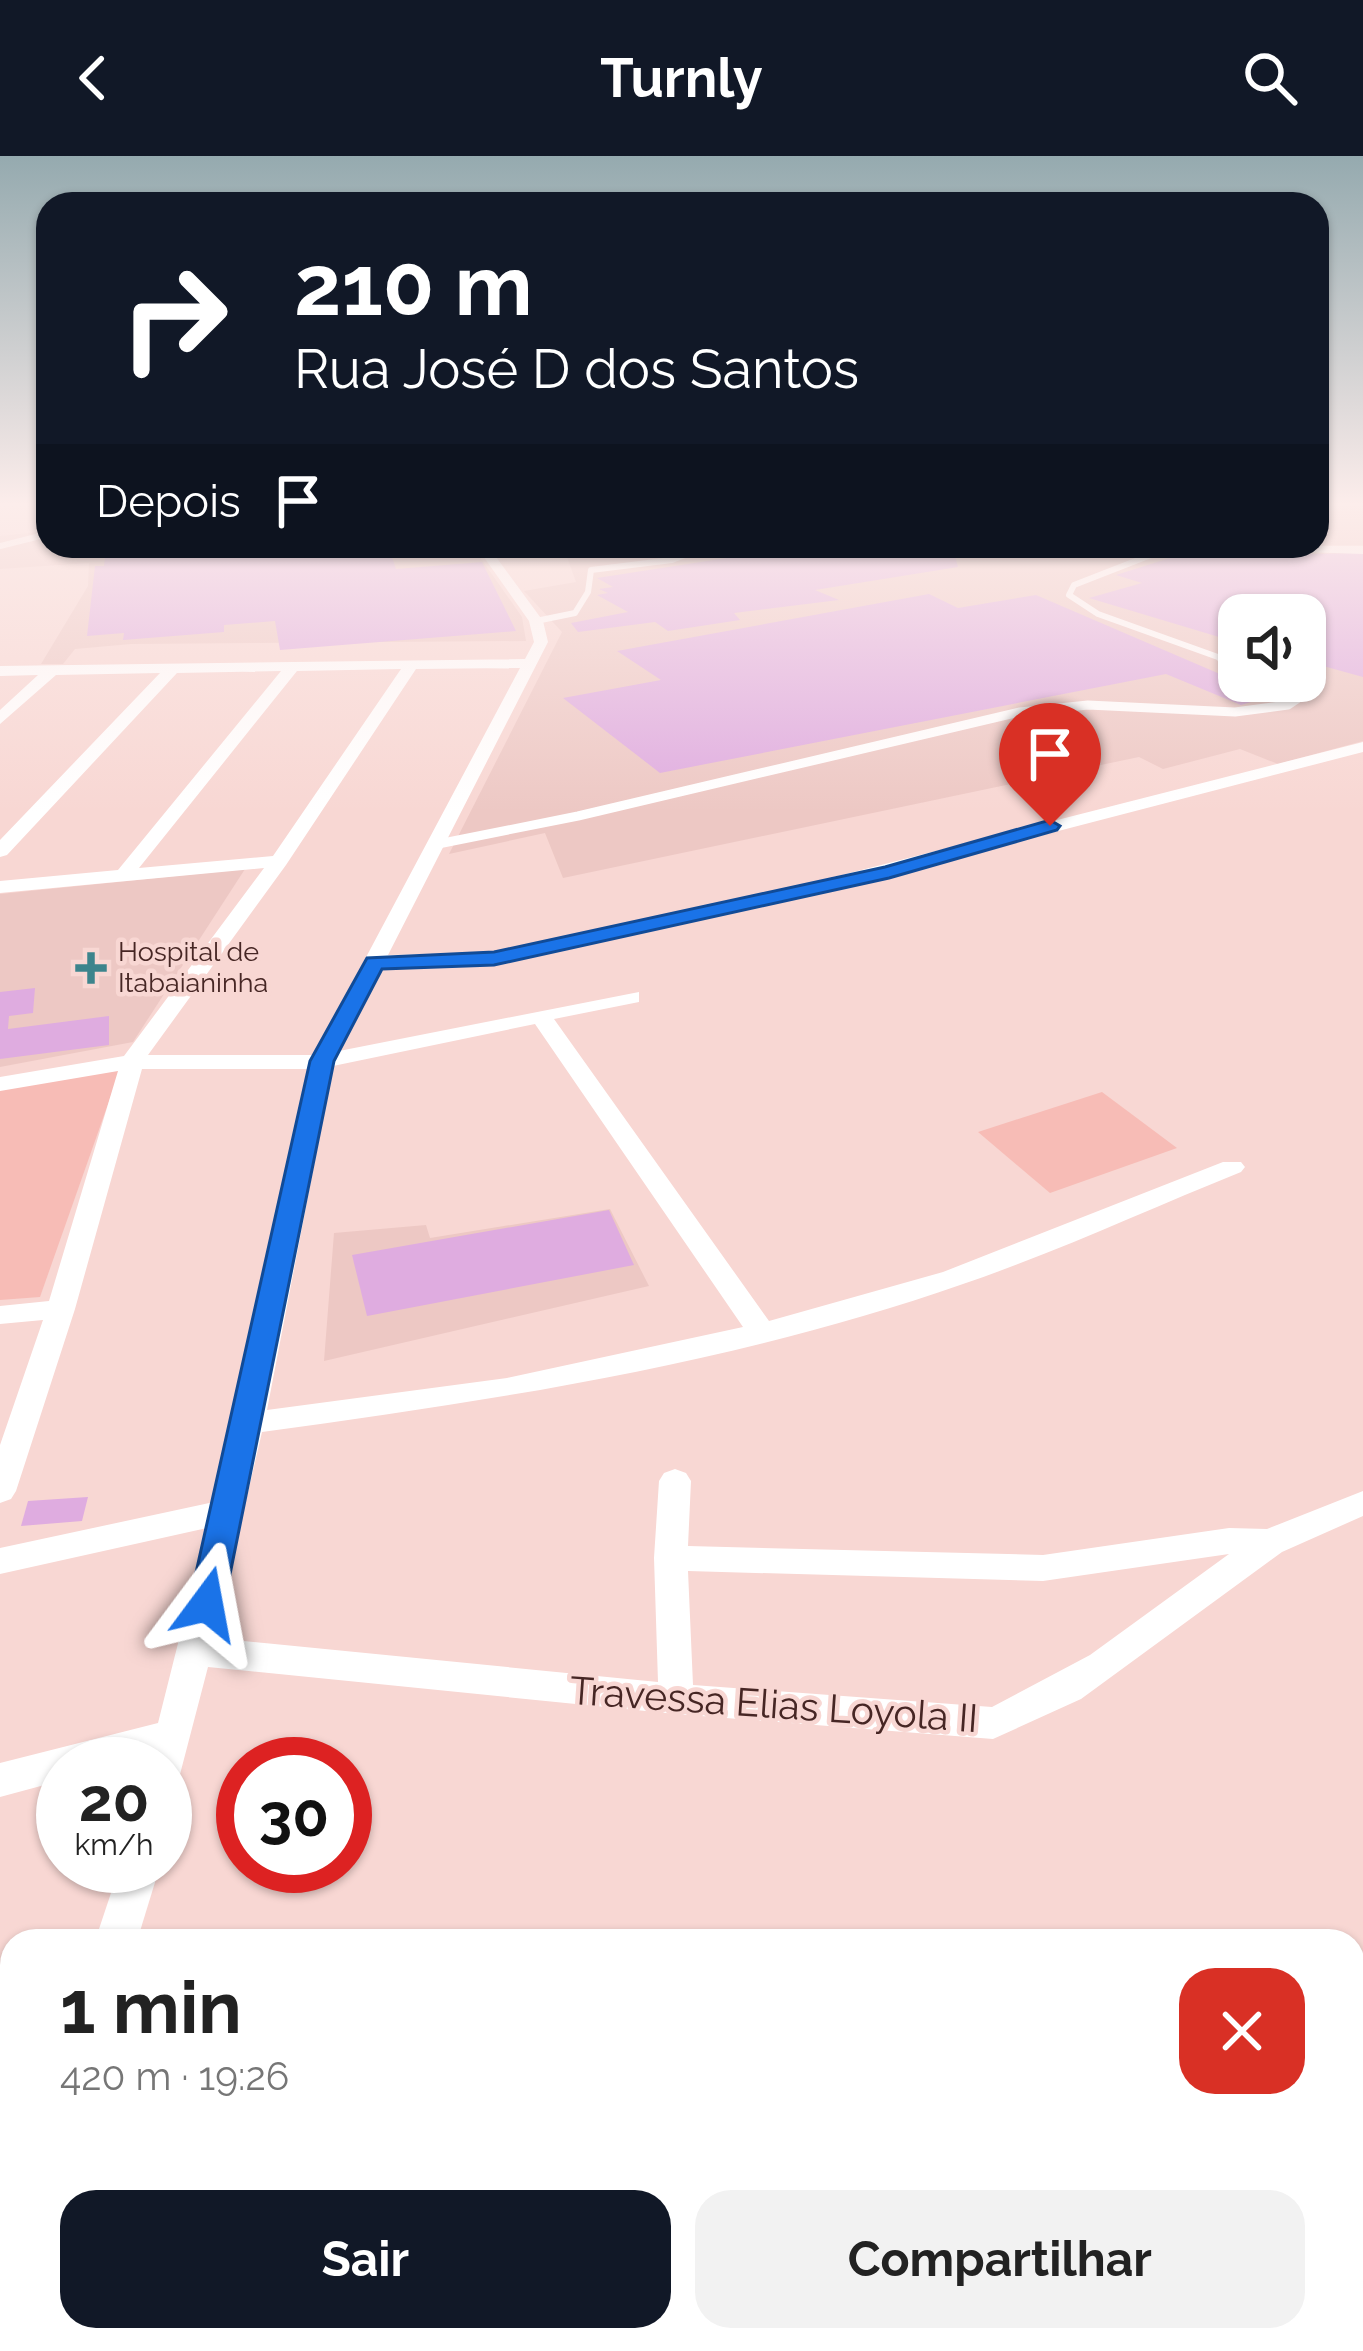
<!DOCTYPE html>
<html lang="pt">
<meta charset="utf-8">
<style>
body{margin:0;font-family:Raleway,sans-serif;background:#f2f2f2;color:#222;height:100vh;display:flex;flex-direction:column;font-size:45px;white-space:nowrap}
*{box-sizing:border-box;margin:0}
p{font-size:39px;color:#767676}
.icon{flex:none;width:66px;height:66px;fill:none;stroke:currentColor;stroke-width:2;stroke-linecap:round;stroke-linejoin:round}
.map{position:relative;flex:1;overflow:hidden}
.panel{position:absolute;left:0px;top:1773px;width:1365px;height:423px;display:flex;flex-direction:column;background:#fff;border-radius:36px 36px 0 0;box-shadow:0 3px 9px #0004}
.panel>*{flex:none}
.guide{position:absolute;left:36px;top:36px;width:1293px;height:366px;border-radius:36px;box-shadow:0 3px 9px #0004;background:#111827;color:#fff;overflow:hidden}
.tools{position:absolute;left:1218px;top:438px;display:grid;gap:24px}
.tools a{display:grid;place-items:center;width:108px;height:108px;border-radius:24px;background:#fff;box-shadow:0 3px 9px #0004;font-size:60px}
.speed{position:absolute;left:36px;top:1581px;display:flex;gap:24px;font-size:60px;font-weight:700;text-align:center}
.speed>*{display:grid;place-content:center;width:156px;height:156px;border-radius:50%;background:#fff;box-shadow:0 3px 9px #0004;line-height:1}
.speed small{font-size:30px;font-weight:400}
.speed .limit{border:18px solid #d22;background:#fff;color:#111}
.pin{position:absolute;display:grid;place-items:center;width:102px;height:102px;color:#fff;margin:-123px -51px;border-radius:50% 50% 50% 0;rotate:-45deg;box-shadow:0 0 12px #0007}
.pin .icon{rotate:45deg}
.me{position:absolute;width:132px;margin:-66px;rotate:13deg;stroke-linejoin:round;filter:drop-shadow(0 0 9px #0008)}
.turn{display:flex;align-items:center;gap:42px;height:252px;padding:0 60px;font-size:54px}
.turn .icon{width:156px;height:156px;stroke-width:2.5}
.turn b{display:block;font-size:84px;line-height:102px}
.then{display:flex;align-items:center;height:114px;padding:0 60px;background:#0003;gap:24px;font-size:45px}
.round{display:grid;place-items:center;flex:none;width:126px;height:126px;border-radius:36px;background:#f2f2f2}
.summary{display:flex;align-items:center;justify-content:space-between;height:204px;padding:0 60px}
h1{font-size:72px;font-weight:700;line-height:90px}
.primary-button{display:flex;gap:24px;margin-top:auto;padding:24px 60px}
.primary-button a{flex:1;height:138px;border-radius:36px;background:#111827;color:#fff;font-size:48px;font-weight:700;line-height:138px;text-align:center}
.primary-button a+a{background:#f2f2f2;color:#222}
header{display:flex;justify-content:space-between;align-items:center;height:156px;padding:0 60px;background:#111827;color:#fff;font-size:54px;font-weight:700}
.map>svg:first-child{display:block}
.built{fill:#edc8c4;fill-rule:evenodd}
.green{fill:#f7bcb6}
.building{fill:#dface0}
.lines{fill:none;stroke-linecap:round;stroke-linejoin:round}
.lane-far1{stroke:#fff;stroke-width:6}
.lane{stroke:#fff;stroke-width:9}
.street{fill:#fff;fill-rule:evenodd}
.route{fill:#1a73e8;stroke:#114b97;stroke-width:3}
.poi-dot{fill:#3d848c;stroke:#f8d7d3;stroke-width:4.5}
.labels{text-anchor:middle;stroke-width:9;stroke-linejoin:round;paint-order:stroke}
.far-poi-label{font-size:27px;fill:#462624;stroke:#f8d7d3;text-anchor:start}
.near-street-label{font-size:39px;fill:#462624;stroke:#f8d7d3}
</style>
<header><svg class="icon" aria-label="back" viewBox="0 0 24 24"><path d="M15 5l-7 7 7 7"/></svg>Turnly<svg class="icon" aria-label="search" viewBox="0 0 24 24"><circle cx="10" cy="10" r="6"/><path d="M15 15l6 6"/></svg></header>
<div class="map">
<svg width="1363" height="2195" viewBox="0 0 1363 2195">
<rect width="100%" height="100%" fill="#f8d7d3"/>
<!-- built -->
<g class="built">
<rect x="1317" y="349" width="46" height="40"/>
<path d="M48,375V390H472L522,461L526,485L131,488L75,493L63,508H41L88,430L89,407L0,413V380Z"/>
<path d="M563,390H1223L1307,398L1363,396V585L1278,608L1240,593L1163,613L1139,601L563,722L545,677L449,698L562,476L524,435L576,426ZM1239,459H1305V525H1239Z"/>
<path d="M245,713L133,886L0,911V738Z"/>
<path d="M610,1053L649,1130L324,1205L334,1077L426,1069L430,1082Z"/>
</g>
<!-- green -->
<g class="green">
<path d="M120,914L40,1141L0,1144V934Z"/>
<path d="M1102,936L1177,992L1050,1037L978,976Z"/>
</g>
<!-- building -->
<g class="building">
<path d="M124,390H347L349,394L371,392L373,400L391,398L396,413L482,406L516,475L280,494L275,465L224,469V476L123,484L124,477L87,480L95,410H104L105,401L123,400Z"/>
<path d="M725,390H940L955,400L958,411L815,434L839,444L734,457L740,464L668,475L655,466L578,476L571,467L628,456L597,439L608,437L599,433L613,431L597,422L746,399Z"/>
<path d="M1208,390L1309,398L1363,397V521L1305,505V459H1239V487L1089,442L1142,427L1116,419Z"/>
<path d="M929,438L958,452L1036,439L1271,540L1241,549L1166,518L660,617L563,542L661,524L617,495Z"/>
<path d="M35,832L33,857L9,860L8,873L109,860V889L0,903V836Z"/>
<path d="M609,1054L634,1109L367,1160L352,1099Z"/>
<path d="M88,1341L82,1365L21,1370L28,1345Z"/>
</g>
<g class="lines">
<!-- lane-far1 -->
<g class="lane-far1">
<path d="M0,390L48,378"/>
<path d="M1174,390L1074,429L1069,439L1098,458L1229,505"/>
<path d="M536,465L575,457L588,436L591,414L672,404L708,390"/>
</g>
<!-- lane -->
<g class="lane">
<path d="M1221,502L1239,509"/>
<path d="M433,689L578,660L1020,556L1088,549L1235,556L1288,549L1303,539L1284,525"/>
</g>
<!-- street -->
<g class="street">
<path d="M476,390H488L543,465L548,486L388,799L494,797L791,732L1363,586V596L792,744L494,809L381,812L339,895L639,836V846L554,863L769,1165L943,1116L1223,1006H1241L1245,1011L1241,1016C1149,1053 1057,1096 963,1128C737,1207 498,1244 262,1276L214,1482L658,1526L654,1402L659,1325L664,1317L675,1313L686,1317L691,1325L688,1390L1043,1399L1229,1372L1267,1373L1363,1335V1360L1282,1396L1081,1543L993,1583L676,1558L208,1511L178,1626L165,1630V1608H148L149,1601L124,1608H63V1624L0,1641V1607L158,1567L207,1372L0,1418V1392L214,1346L309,913H142L75,1153L16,1335L11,1343L0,1347V1289L43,1164L0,1168V1150L49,1145L118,915L0,935V921L124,900L264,712L0,737V725L118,714L281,515L177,517L7,699L0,701V684L160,517L56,519L0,568V554L38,519L0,520V510L525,503L534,486L529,465ZM520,512L314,899H148L286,709L416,513ZM401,513L273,700L139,712L297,515ZM535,868L743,1171L507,1222L267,1254L333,910ZM1229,1398L1090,1499L992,1551L693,1529L688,1415L1043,1425Z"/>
<path d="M1242,390H1363V398L1248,394Z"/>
<path d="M120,1710H160L137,1785H95Z"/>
<path d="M12,2007V2076L0,2081V2012Z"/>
<path d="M170,2184H220L221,2195H171Z"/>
</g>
</g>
<!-- sky -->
<linearGradient id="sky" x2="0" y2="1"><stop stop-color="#95aaaf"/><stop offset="0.53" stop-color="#fcedeb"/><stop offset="1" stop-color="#fcedeb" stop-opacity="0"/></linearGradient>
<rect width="1363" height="656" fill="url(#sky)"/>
<!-- route -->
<path class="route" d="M1050,664L1060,670L1057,674L889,722L494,809L382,813L334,905L224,1448L219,1458L207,1462L194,1458L189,1448L310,905L367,802L494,796L885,711Z"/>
<!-- markers -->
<path class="poi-dot" d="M85 794h12v12h12v12h-12v12h-12v-12h-12v-12h12z"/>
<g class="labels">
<!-- far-poi labels -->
<g class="far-poi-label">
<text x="118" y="805">Hospital de<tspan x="118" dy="31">Itabaianinha</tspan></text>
</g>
<!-- near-street labels -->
<g class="near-street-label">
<text transform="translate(774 1548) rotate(4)" y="14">Travessa Elias Loyola II</text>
</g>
</g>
</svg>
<div class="tools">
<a><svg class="icon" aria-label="sound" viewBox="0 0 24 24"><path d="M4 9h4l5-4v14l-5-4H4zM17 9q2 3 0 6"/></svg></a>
</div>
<div class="speed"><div>20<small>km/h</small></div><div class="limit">30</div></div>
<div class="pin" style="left:1050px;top:670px;background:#d93025"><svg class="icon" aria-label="arrive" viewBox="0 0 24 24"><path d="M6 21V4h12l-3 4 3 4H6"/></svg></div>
<svg class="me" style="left:207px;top:1448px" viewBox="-20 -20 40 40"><path d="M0-17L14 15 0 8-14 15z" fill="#1a73e8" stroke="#fff" stroke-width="4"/></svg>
<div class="guide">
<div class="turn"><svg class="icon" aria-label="right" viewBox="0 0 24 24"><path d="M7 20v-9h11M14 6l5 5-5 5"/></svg><div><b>210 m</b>Rua José D dos Santos</div></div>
<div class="then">Depois<svg class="icon" aria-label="arrive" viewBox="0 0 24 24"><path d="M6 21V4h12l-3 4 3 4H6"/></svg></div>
</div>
<section class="panel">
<div class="summary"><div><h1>1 min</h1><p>420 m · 19:26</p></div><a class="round" style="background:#d93025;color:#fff"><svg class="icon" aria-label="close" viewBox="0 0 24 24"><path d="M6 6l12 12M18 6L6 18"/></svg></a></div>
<div class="primary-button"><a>Sair</a><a>Compartilhar</a></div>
</section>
</div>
